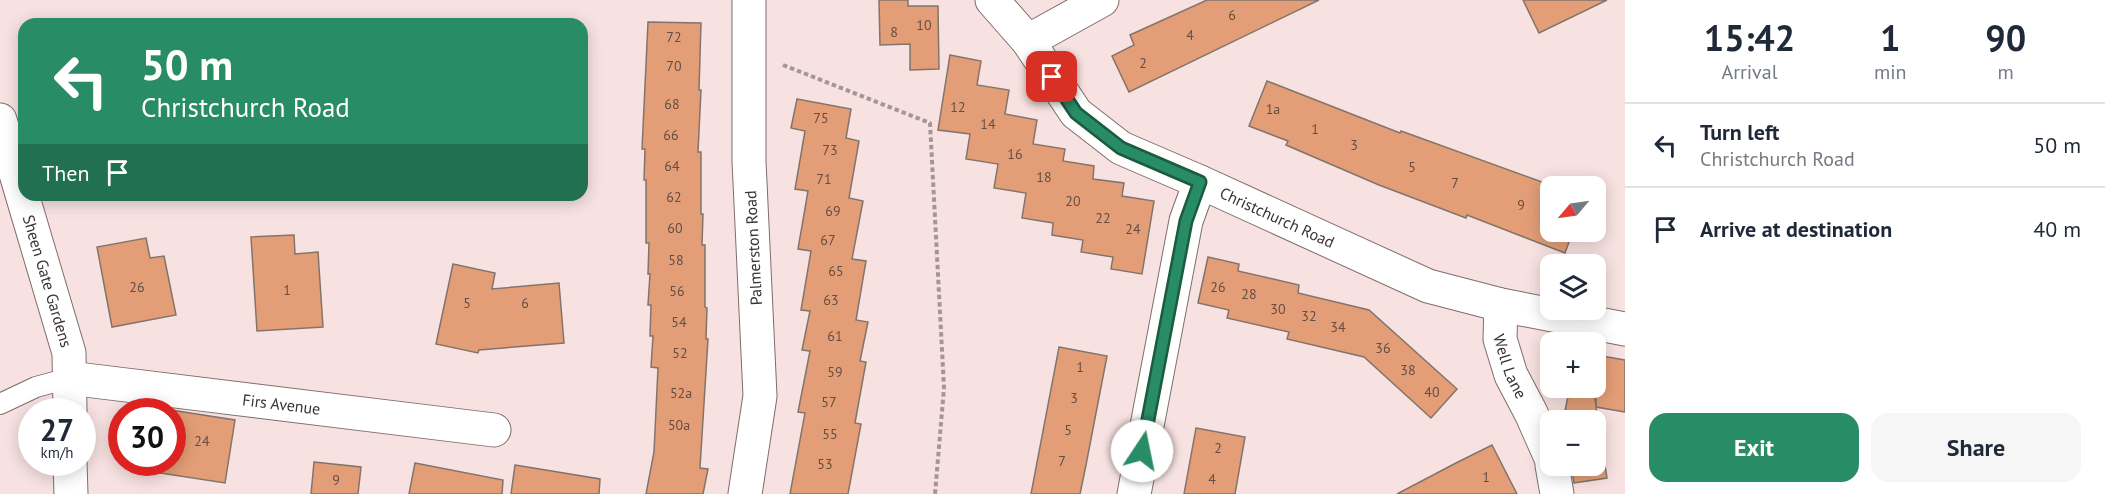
<!DOCTYPE html>
<meta charset="utf-8">
<style>
body{margin:0;font-family:"PT Sans",sans-serif;background:#f6f6f7;color:#1f2937;height:100vh;display:flex;flex-direction:column;font-size:22px;white-space:nowrap}
*{box-sizing:border-box;margin:0}
p{font-size:20px;color:#747a83}
.icon{flex:none;width:33px;height:33px;fill:none;stroke:currentColor;stroke-width:2;stroke-linecap:round;stroke-linejoin:round}
.map{position:relative;flex:1;overflow:hidden}
.panel{display:flex;flex-direction:column;background:#fff;width:480px}
.panel>*{flex:none}
.banner{position:absolute;left:18px;top:18px;width:570px;height:183px;border-radius:18px;box-shadow:0 3px 15px #0003;background:#288c66;color:#fff;overflow:hidden}
.needle{width:39px;rotate:241deg}
.buttons{position:absolute;left:1540px;top:176px;display:grid;gap:12px}
.buttons a{display:grid;place-items:center;width:66px;height:66px;border-radius:12px;background:#fff;box-shadow:0 3px 15px #0003;font-size:30px}
.speed{position:absolute;left:18px;top:398px;display:flex;gap:12px;font-size:30px;font-weight:700;text-align:center}
.speed>*{display:grid;place-content:center;width:78px;height:78px;border-radius:50%;background:#fff;box-shadow:0 3px 15px #0003;line-height:1}
.speed small{font-size:15px;font-weight:400}
.speed .limit{border:9px solid #d22;background:#fff;color:#111}
.pin{position:absolute;display:grid;place-items:center;width:51px;height:51px;color:#fff;margin:-26px;border-radius:12px;box-shadow:0 3px 9px #0006}
.me{position:absolute;width:66px;margin:-33px;rotate:11deg;stroke-linejoin:round;filter:drop-shadow(0 0 4px #0008)}
.turn{display:flex;align-items:center;gap:21px;height:126px;padding:0 24px;font-size:27px}
.turn .icon{width:78px;height:78px;stroke-width:2.5}
.turn b{display:block;font-size:42px;line-height:51px}
.then{display:flex;align-items:center;height:57px;padding:0 24px;background:#0003;gap:12px;font-size:22px}
.eta{display:flex;justify-content:space-evenly;align-items:center;height:102px;text-align:center}
.eta b{font-size:36px;font-weight:800;line-height:42px}
.primary-button{display:flex;gap:12px;margin-top:auto;padding:12px 24px}
.primary-button a{flex:1;height:69px;border-radius:18px;background:#288c66;color:#fff;font-size:24px;font-weight:800;line-height:69px;text-align:center}
.primary-button a+a{background:#f6f6f7;color:#1f2937}
ul{padding:0;list-style:none}
li{display:flex;align-items:center;gap:18px;height:84px;padding:0 24px;border-top:2px solid #e0e1e3}
li div{flex:1}
li b{display:block;font-size:22px}
li em{font-style:normal}
main{display:flex;flex:1;min-height:0}
.map>svg:first-child{display:block}
.building{fill:#e39e77;stroke:#83746b;stroke-width:1.5}
.lines{fill:none;stroke-linecap:round;stroke-linejoin:round}
.service-casing{stroke:#7f6d6c;stroke-width:22}
.minor-casing{stroke:#7f6d6c;stroke-width:35}
.tertiary-casing{stroke:#7f6d6c;stroke-width:35}
.path{stroke:#a59695;stroke-width:4;stroke-dasharray:4.5 3;stroke-linecap:butt}
.service{stroke:#fff;stroke-width:20}
.minor{stroke:#fff;stroke-width:33}
.tertiary{stroke:#fff;stroke-width:33}
.route-casing{stroke:#1a5b42;stroke-width:15}
.route{stroke:#288c66;stroke-width:10}
.labels{text-anchor:middle;stroke-width:5;stroke-linejoin:round;paint-order:stroke}
.number-label{font-size:14px;fill:#654e44}
.street-label{font-size:16px;fill:#3b3333;stroke:#fff}
</style>
<main>
<div class="map">
<svg width="1625" height="494" viewBox="0 0 1625 494">
<rect width="100%" height="100%" fill="#f7e2e1"/>
<!-- building -->
<g class="building">
<path d="M879,0H908V6H938L939,69L910,70V44L880,45Z"/>
<path d="M1207,0H1319L1129,92L1112,56L1134,45L1130,35Z"/>
<path d="M1523,0H1607L1539,33Z"/>
<path d="M648,22L701,23L699,90H701L698,152H701V214H703L702,245H705V307L707,308L706,339H708L700,468L708,469L703,494H646L654,452L658,368L651,367L653,336H650L651,305H648L650,274H648L649,243H646V180H644L645,149H642Z"/>
<path d="M950,55L981,61L977,85L1009,90L1005,114L1037,120L1033,144L1065,149L1063,161L1094,166L1093,179L1124,183L1122,196L1154,201L1142,274L1111,269L1113,257L1081,252L1083,240L1052,235L1053,223L1022,218L1026,193L994,188L998,164L966,159L970,134L938,130Z"/>
<path d="M1267,81L1400,133L1401,131L1553,186H1551V231H1573L1565,253L1467,215L1466,218L1379,185L1286,145L1288,141L1249,126Z"/>
<path d="M797,99L851,109L846,138L859,141L849,198L863,201L852,259L866,261L856,320L868,322L860,361L866,362L855,423L861,424L848,494H790L805,413L798,412L810,351L802,350L810,311L801,310L811,251L798,249L808,191L795,189L805,131L791,128Z"/>
<path d="M294,235L295,254L318,252L323,327L257,331L251,237Z"/>
<path d="M146,238L150,258L164,256L176,315L112,327L97,247Z"/>
<path d="M1208,257L1239,264L1238,271L1299,285L1298,293L1369,310L1457,389L1431,418L1364,357L1287,339L1289,332L1227,318L1229,310L1198,303Z"/>
<path d="M453,264L495,273L492,289L559,283L564,343L479,350L478,353L436,344Z"/>
<path d="M1059,347L1107,356L1086,465L1080,494H1031Z"/>
<path d="M1596,355L1625,360V412L1596,407Z"/>
<path d="M1570,387H1593L1607,478L1574,483L1571,465H1596V420H1563Z"/>
<path d="M145,406L235,420L225,483L135,469L136,462H172V411H144Z"/>
<path d="M1196,428L1245,437L1235,494H1184Z"/>
<path d="M1492,445L1517,494H1397L1456,463Z"/>
<path d="M314,462L361,467L358,494H311Z"/>
<path d="M415,463L503,480L502,494H409Z"/>
<path d="M515,465L600,479L599,494H511Z"/>
</g>
<g class="lines">
<!-- service casing -->
<g class="service-casing">
<path id="service" d="M0,404L36,387L69,378"/>
</g>
<!-- minor casing -->
<g class="minor-casing">
<g id="minor">
<path d="M1028,41L1102,0"/>
<path id="s1" d="M0,120L69,353L70,411"/>
<path id="s2" d="M1501,305L1500,339L1511,375L1531,413L1551,458"/>
<path id="s3" d="M69,378L494,430"/>
<path d="M70,462L71,494"/>
<path d="M1552,465L1557,494"/>
<path d="M745,494L760,396L749,161V0"/>
<path d="M1134,494L1186,221L1200,182"/>
</g>
</g>
<!-- tertiary casing -->
<g class="tertiary-casing">
<g id="tertiary">
<path id="s4" d="M992,0L1028,41L1076,113L1121,148L1200,182L1428,286L1501,305L1625,329"/>
</g>
</g>
<!-- path -->
<path class="path" d="M783,65L930,123L944,388L935,494"/>
<!-- service -->
<use href="#service" class="service"/>
<!-- minor -->
<use href="#minor" class="minor"/>
<!-- tertiary -->
<use href="#tertiary" class="tertiary"/>
</g>
<g class="lines">
<!-- route casing -->
<g class="route-casing">
<path id="route" d="M1052,77L1076,113L1121,148L1200,182L1186,221L1142,451"/>
</g>
<!-- route -->
<use href="#route" class="route"/>
</g>
<g class="labels">
<!-- number labels -->
<g class="number-label">
<text x="1232" y="20">6</text>
<text x="924" y="30">10</text>
<text x="894" y="37">8</text>
<text x="1190" y="40">4</text>
<text x="674" y="42">72</text>
<text x="1143" y="68">2</text>
<text x="674" y="71">70</text>
<text x="672" y="109">68</text>
<text x="958" y="112">12</text>
<text x="1273" y="114">1a</text>
<text x="821" y="123">75</text>
<text x="988" y="129">14</text>
<text x="1315" y="134">1</text>
<text x="671" y="140">66</text>
<text x="1354" y="150">3</text>
<text x="830" y="155">73</text>
<text x="1015" y="159">16</text>
<text x="672" y="171">64</text>
<text x="1412" y="172">5</text>
<text x="1044" y="182">18</text>
<text x="824" y="184">71</text>
<text x="1455" y="188">7</text>
<text x="674" y="202">62</text>
<text x="1073" y="206">20</text>
<text x="1521" y="210">9</text>
<text x="833" y="216">69</text>
<text x="1103" y="223">22</text>
<text x="675" y="233">60</text>
<text x="1133" y="234">24</text>
<text x="828" y="245">67</text>
<text x="676" y="265">58</text>
<text x="836" y="276">65</text>
<text x="137" y="292">26</text>
<text x="1218" y="292">26</text>
<text x="287" y="295">1</text>
<text x="677" y="296">56</text>
<text x="1249" y="299">28</text>
<text x="831" y="305">63</text>
<text x="467" y="308">5</text>
<text x="525" y="308">6</text>
<text x="1278" y="314">30</text>
<text x="1309" y="321">32</text>
<text x="679" y="327">54</text>
<text x="1338" y="332">34</text>
<text x="835" y="341">61</text>
<text x="1383" y="353">36</text>
<text x="680" y="358">52</text>
<text x="1080" y="372">1</text>
<text x="1408" y="375">38</text>
<text x="835" y="377">59</text>
<text x="1432" y="397">40</text>
<text x="681" y="398">52a</text>
<text x="1074" y="403">3</text>
<text x="829" y="407">57</text>
<text x="679" y="430">50a</text>
<text x="1068" y="435">5</text>
<text x="830" y="439">55</text>
<text x="202" y="446">24</text>
<text x="1218" y="453">2</text>
<text x="1062" y="466">7</text>
<text x="825" y="469">53</text>
<text x="1486" y="482">1</text>
<text x="1212" y="484">4</text>
<text x="336" y="485">9</text>
</g>
<!-- street labels -->
<g class="street-label">
<text dy="6" stroke="none"><textPath href="#s4" startOffset="369">Christchurch Road</textPath></text>
<text transform="translate(753 248) rotate(-93)" y="6">Palmerston Road</text>
<text dy="6" stroke="none"><textPath href="#s1" startOffset="168">Sheen Gate Gardens</textPath></text>
<text dy="6" stroke="none"><textPath href="#s2" startOffset="63">Well Lane</textPath></text>
<text dy="6" stroke="none"><textPath href="#s3" startOffset="214">Firs Avenue</textPath></text>
</g>
</g>
</svg>
<div class="buttons">
<a><svg class="needle" viewBox="-14 -14 28 28"><path d="M0-13l5 13h-10z" fill="#e53935"/><path d="M0 13l5-13h-10z" fill="#747a83"/></svg></a>
<a><svg class="icon" aria-label="layers" viewBox="0 0 24 24"><path d="M12 4l9 5-9 5-9-5zM3 14l9 5 9-5"/></svg></a>
<a>+</a>
<a>−</a>
</div>
<div class="speed"><div>27<small>km/h</small></div><div class="limit">30</div></div>
<div class="pin" style="left:1052px;top:77px;background:#d93025"><svg class="icon" aria-label="arrive" viewBox="0 0 24 24"><path d="M6 21V4h12l-3 4 3 4H6"/></svg></div>
<svg class="me" style="left:1142px;top:451px" viewBox="-20 -20 40 40"><circle r="19" fill="#fff"/><path d="M0-13L10 11 0 6-10 11z" fill="#288c66"/></svg>
<div class="banner">
<div class="turn"><svg class="icon" aria-label="left" viewBox="0 0 24 24"><path d="M17 20v-9H6M10 6l-5 5 5 5"/></svg><div><b>50 m</b>Christchurch Road</div></div>
<div class="then">Then<svg class="icon" aria-label="arrive" viewBox="0 0 24 24"><path d="M6 21V4h12l-3 4 3 4H6"/></svg></div>
</div>
</div>
<section class="panel">
<div class="eta">
<div><b>15:42</b><p>Arrival</p></div>
<div><b>1</b><p>min</p></div>
<div><b>90</b><p>m</p></div>
</div>
<ul>
<li><svg class="icon" aria-label="left" viewBox="0 0 24 24"><path d="M17 20v-9H6M10 6l-5 5 5 5"/></svg><div><b>Turn left</b><p>Christchurch Road</p></div><em>50 m</em></li>
<li><svg class="icon" aria-label="arrive" viewBox="0 0 24 24"><path d="M6 21V4h12l-3 4 3 4H6"/></svg><div><b>Arrive at destination</b></div><em>40 m</em></li>
</ul>
<div class="primary-button"><a>Exit</a><a>Share</a></div>
</section>
</main>
